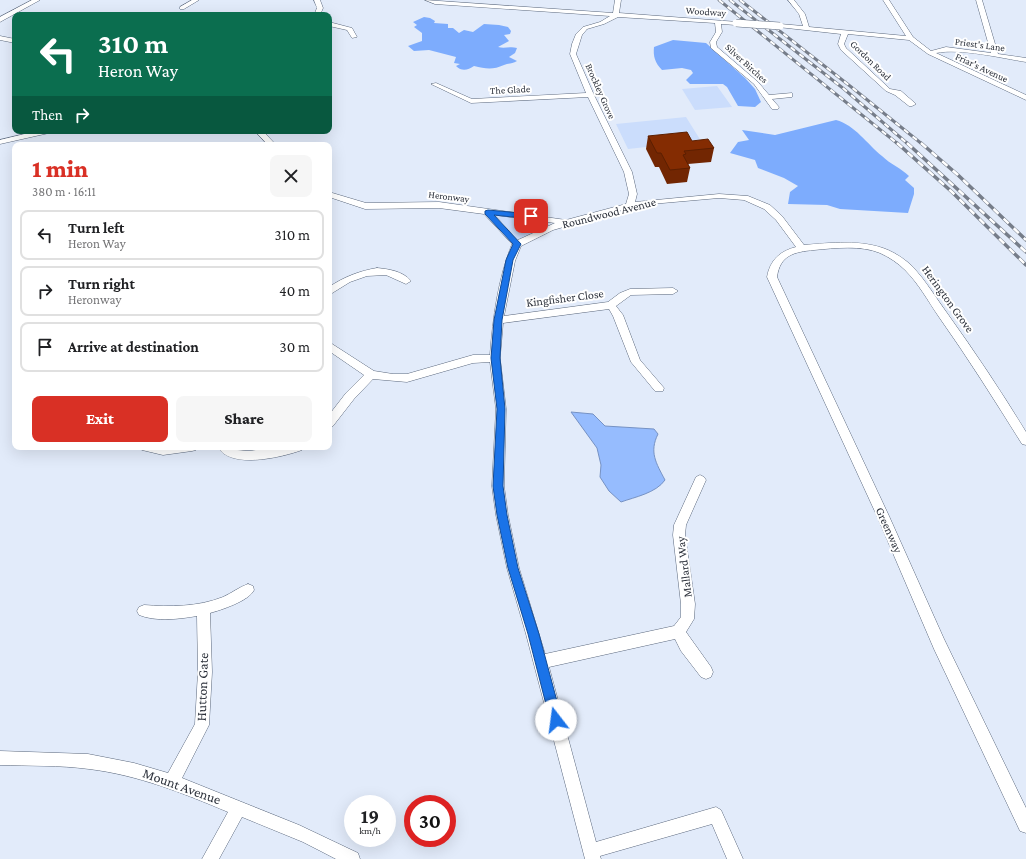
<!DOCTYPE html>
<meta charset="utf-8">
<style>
body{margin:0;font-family:"Crimson Pro",serif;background:#f6f6f6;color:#202124;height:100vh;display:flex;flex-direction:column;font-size:15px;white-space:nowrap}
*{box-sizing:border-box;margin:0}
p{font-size:13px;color:#757577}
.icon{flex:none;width:22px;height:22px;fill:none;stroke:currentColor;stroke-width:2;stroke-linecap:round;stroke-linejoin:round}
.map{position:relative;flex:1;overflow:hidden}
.panel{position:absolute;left:12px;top:142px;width:320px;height:308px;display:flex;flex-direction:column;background:#fff;border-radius:8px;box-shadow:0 4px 16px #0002}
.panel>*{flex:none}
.guide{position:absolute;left:12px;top:12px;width:320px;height:122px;border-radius:8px;box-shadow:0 4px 16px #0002;background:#0b6e4f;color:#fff;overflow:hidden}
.speed{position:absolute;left:344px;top:795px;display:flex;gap:8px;font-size:20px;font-weight:700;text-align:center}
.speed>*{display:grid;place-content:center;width:52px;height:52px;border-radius:50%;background:#fff;box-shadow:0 4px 16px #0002;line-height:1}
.speed small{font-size:10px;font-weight:400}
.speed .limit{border:6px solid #d22;background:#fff;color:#111}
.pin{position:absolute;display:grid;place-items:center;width:34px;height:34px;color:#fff;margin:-17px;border-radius:8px;box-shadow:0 2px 6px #0006}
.me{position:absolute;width:44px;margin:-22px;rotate:345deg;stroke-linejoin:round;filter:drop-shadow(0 0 3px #0008)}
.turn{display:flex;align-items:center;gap:14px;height:84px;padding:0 20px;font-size:18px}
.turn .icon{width:52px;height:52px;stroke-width:2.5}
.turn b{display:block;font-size:28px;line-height:34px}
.then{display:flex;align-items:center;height:38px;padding:0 20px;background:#0003;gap:8px;font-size:15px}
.round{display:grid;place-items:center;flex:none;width:42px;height:42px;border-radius:8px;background:#f6f6f6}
.head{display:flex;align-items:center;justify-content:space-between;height:68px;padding:0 20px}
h1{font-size:24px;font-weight:800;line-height:30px;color:#d93025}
.button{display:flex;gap:8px;margin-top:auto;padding:8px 20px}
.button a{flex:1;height:46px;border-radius:8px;background:#d93025;color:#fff;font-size:16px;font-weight:800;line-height:46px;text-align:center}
.button a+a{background:#f6f6f6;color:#202124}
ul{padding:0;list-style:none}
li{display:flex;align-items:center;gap:12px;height:50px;margin:0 8px 6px;padding:0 12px;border:2px solid #e0e0e0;border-radius:8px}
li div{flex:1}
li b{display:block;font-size:15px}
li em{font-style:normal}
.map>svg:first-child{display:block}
.green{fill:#cbddfc}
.forest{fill:#7dacfd}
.water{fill:#96bcfe;stroke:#7692c4}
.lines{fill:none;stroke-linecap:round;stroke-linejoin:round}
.street-casing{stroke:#5b687d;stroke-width:1}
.street{fill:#fff;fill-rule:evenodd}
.rail-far1-casing{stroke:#767d89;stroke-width:3}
.rail-casing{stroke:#767d89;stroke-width:3.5}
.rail-far1{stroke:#fff;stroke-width:2;stroke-dasharray:5.5;stroke-linecap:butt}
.rail{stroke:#fff;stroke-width:2.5;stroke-dasharray:7;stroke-linecap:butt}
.street-bridge-casing{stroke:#5b687d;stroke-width:8;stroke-linecap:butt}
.street-bridge{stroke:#fff;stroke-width:7}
.wall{fill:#722602}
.building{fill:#842c02;stroke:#5c1f01}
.route{fill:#1a73e8;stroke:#114b97}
.labels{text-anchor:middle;stroke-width:4;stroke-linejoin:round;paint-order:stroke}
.far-street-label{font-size:10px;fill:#2c313b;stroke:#fff}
.street-label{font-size:12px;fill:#2c313b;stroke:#fff}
.near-street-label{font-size:14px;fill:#2c313b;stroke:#fff}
</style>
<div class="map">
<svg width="1026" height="859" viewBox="0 0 1026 859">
<rect width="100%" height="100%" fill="#e2ebfa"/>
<!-- green -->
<g class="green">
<path d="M717,86L732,107L695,110L682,89Z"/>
<path d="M686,117L701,141L628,149L616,124Z"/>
<path d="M497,216C508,216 535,217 542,225L540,229L518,240L510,231L495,218Z"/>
</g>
<!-- forest -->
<g class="forest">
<path d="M424,17L430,18L435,21L434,23L448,24V28H453L459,33L464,30L473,32L484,24L499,25L508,27L511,31L510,34L504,35L509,41L498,47C505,49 510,46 517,48L515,53L509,57L517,61C512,64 508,63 504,65C493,70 486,69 474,66C468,70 462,72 456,66L460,64L454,63L456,57L429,50L414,51L408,46L422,41V33L414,27L417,25L413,22Z"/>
<path d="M673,40L706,43L745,78L755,89L761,102L755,107L738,106L727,87L723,84H690L686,80L693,73L691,70L682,68L662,70C655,63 653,56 654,47Z"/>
<path d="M836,120C855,125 867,144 882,156C890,164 901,168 909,176L905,180L914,188V194L908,213L840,209L827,205L788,204L790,192L798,186L784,178L758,168L755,160L730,153L738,142L749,140L742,130L775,135Z"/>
</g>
<!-- water -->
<path class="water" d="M571,412L593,414L605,426L654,429L658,434C649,452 656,463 665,480C656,493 635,497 621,502L609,491L600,477L601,465L597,448Z"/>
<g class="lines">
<!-- street casing -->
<g class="street-casing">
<g id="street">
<path d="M32,0H40L0,22V17Z"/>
<path d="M192,0H199L184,9H180V7Z"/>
<path d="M314,0H320L323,8L320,15H314L317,8Z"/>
<path d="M425,0L613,13L615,0H621L619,13L738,22V24L736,25L721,24L722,32L716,42L717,47L758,82L769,95L792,93V97L772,99L779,107L778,109H772L754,84L711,48L710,42L716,32L715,23L618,17L604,24L587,29L582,35L576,54L594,95L632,172L637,194L635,202L719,194L748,196L770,205L782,216L804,245C830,243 862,239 888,250C897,254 906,260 913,267C926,281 936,298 947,313C975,352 1001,391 1026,432V445L1022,444C995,401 968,358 939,317C928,301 919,284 905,270C898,263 889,257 880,253C861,245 835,248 814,250C794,252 780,255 777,277L889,516L944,639L1026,808V833L1020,831L934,649L877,516L767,277C770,260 780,251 796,247L776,220L764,209L744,200L719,198L640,205L553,230L521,246L515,261L504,316L608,302L620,293L630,289L673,288L678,291L673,294L631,295L616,306L623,315L640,360L664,388L663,391H655L631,362L613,316L609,309L503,323L500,358L506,409L504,486L508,515L519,568L545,654L674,626L681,617V604L673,535L674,525L696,477L700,475L704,477L706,480L686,525L685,535L695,604L694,619L686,632L711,667L713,672L711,677L706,679L701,677L681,651L675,639L549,667L596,842L716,807L721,810L743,859H727L712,824L600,856L601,859H585L526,634L507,568L496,515L492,486L496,409L490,362L473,363L407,382L373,379L354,399L333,426L329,427V415L346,393L364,375L329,351V342L374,371L393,374H407L473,355H490C493,317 498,279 512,244L484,214L439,208L365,209L329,197V192L366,203L439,202L566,220L626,204L629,194L624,172L588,97L471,103L431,84L436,83L472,99L586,93L570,54L572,44L576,34L583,27L600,22L610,16L435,4ZM495,215L555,223L518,240Z"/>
<path d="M788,0H794L805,14L809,27L906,36L883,0H889L913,37L931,51L946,47L991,53L976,0H982L998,54L1026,58V62C1001,58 960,48 936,53L1026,95V100L928,54L909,40L848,34L844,44L846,48L890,89L901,91L916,104L912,106H909L895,95L886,91L841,50L838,44L841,34L778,27L777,26L780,24L803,26L799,14Z"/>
<path d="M329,22L352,28L357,37L352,38L347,30L329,26Z"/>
<path d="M0,36L15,39V43L0,40Z"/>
<path d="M37,131H50L49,133L0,144V140Z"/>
<path d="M255,131H263L276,145H268Z"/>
<path d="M377,268C388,269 403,271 411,281L406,284L386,275L367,276L350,282L329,295V287C344,277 359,271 377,268Z"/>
<path d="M140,447H198L196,450L192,451L163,455L142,450Z"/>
<path d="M218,447H233L237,450L249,451L279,447H304L302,450C283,457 230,470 218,447Z"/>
<path d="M248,584L253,586L254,590C249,601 221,610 210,613L212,672L209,725L182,778L299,825L358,853L360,859H336L303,842L242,817L219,859H202L228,812C183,793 138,775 89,769C59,765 29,766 0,765V751L88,754L134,763L168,773L195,724L198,672L197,616C180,619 156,622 139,615L137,611L139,607L144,605C170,607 198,607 223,597C232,593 239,587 248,584Z"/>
</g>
</g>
<!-- street -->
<use href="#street" class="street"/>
<!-- rail-far1 casing -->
<g class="rail-far1-casing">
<g id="rail-far1">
<path d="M719,0L898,144"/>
<path d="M730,0L844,89L908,144"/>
<path d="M740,0L850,86L922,144"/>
</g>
</g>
<!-- rail casing -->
<g class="rail-casing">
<g id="rail">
<path d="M897,143L952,192L1026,265"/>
<path d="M907,143L1026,252"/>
<path d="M921,143L958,175L1026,240"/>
</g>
</g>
<!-- rail-far1 -->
<use href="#rail-far1" class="rail-far1"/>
<!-- rail -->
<use href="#rail" class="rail"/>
<!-- street-bridge casing -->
<g class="street-bridge-casing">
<path id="street-bridge" d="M736,23L780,26"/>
</g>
<!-- street-bridge -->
<use href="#street-bridge" class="street-bridge"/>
</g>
<!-- wall -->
<path class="wall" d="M648,136L692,141L714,148L711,162L688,164L690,168L687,182L667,184L659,167H655L646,149Z"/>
<!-- building -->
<path class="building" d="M687,132L692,141L708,139L714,148L684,151L686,154L683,155L690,168L670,170L661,153H657L648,136Z"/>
<!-- route -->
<path class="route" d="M488,210L531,214L535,216L531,219L494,215L521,244L513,260L502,320L500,358L505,409L503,486L507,515L518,568L539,634L562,720L560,724L556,726L551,724L550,720L528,634L508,568L497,515L493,486L497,409L491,358L494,320L506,260L513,244L485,214V211Z"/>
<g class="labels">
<!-- far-street labels -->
<g class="far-street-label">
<text transform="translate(706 11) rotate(4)" y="4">Woodway</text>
<text transform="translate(980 44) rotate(8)" y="4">Priest's Lane</text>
<text transform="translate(871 60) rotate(44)" y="4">Gordon Road</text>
<text transform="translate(747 63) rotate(42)" y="4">Silver Birches</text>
<text transform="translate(982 67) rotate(25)" y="4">Friar's Avenue</text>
<text transform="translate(510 89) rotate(-3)" y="4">The Glade</text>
<text transform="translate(601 91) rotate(66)" y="4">Brockley Grove</text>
<text transform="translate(449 196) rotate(7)" y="4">Heronway</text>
</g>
<!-- street labels -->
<g class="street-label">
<text transform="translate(609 213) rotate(-14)" y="4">Roundwood Avenue</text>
<text transform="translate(565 298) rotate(-7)" y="4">Kingfisher Close</text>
<text transform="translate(948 299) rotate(54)" y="4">Herington Grove</text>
<text transform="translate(889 530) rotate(66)" y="4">Greenway</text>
<text transform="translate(684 567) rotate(-97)" y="4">Mallard Way</text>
</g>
<!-- near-street labels -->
<g class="near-street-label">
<text transform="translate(202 687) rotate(-88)" y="5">Hutton Gate</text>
<text transform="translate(182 786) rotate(20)" y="5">Mount Avenue</text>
</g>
</g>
</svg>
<div class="speed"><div>19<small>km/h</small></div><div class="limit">30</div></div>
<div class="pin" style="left:531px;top:216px;background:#d93025"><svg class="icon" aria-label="arrive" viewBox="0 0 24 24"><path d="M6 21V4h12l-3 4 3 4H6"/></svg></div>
<svg class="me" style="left:556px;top:720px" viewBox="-20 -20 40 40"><circle r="19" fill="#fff"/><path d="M0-13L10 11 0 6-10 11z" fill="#1a73e8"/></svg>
<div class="guide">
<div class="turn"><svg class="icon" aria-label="left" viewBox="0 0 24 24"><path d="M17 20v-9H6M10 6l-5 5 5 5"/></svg><div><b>310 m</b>Heron Way</div></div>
<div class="then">Then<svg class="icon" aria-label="right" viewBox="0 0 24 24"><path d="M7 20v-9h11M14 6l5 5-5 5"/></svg></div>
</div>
<section class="panel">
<div class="head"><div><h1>1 min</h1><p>380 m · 16:11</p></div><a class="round"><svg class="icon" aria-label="close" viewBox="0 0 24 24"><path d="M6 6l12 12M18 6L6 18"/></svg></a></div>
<ul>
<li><svg class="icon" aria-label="left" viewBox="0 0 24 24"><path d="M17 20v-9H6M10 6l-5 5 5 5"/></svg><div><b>Turn left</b><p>Heron Way</p></div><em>310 m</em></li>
<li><svg class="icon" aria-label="right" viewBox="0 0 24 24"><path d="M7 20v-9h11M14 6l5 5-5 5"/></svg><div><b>Turn right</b><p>Heronway</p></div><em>40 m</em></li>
<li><svg class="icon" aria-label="arrive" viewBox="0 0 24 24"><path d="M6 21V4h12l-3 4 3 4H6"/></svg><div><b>Arrive at destination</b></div><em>30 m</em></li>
</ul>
<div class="button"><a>Exit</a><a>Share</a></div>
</section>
</div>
